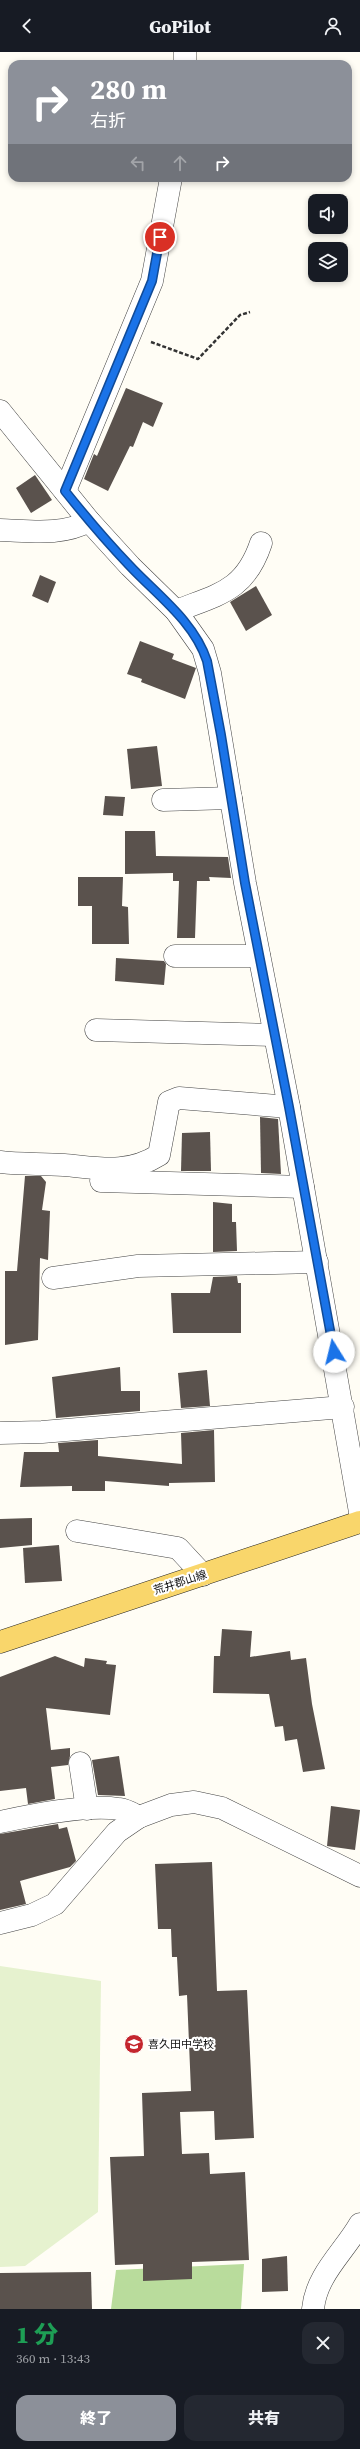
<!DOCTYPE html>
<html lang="ja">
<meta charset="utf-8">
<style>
body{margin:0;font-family:"Source Serif 4","Noto Sans JP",serif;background:#242831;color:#f1f3f6;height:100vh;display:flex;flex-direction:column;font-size:15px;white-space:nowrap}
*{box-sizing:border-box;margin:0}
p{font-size:13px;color:#9ea1a6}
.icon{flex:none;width:22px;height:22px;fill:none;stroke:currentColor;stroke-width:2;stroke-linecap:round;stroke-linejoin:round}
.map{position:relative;height:2257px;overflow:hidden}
.sheet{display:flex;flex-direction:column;background:#171b24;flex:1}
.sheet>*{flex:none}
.hud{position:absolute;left:8px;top:8px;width:344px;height:122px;border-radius:12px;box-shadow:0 2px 6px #0003;background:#8c9099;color:#fff;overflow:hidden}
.fabs{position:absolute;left:308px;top:142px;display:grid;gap:8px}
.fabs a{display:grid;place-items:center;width:40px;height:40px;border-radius:8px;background:#171b24;box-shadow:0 2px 6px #0003;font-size:20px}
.pin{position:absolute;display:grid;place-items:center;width:34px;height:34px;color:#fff;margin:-17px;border:2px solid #fff;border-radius:50%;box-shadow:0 1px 4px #0007}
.me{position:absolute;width:44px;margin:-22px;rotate:351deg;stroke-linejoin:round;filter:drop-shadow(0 0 3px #0008)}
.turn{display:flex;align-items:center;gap:14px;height:84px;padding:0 16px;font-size:18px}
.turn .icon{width:52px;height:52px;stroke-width:2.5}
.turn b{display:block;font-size:28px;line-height:34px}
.lanes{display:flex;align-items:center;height:38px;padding:0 16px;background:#0003;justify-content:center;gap:20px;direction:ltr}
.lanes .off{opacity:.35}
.round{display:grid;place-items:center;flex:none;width:42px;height:42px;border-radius:12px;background:#242831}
.headline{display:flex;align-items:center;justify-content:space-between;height:68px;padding:0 16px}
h1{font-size:24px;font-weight:800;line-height:30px;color:#1e9e55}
.action{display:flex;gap:8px;margin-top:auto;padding:8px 16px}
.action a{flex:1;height:46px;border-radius:12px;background:#8c9099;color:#fff;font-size:16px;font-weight:800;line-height:46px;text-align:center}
.action a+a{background:#242831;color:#f1f3f6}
header{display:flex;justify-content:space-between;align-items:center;height:52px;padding:0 16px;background:#171b24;font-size:18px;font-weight:800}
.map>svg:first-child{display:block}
.forest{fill:#b9dc9c}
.pitch{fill:#e6f2cf}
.building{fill:#5a524d}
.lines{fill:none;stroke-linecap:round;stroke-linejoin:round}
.minor-casing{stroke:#444;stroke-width:23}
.major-casing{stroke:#222;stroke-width:23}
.path{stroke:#333;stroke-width:2.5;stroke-dasharray:4 2;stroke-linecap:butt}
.minor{stroke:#fff;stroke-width:22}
.major{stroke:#f9d66b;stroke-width:22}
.route-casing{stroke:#114b97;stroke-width:10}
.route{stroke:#1a73e8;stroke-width:7}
.labels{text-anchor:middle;stroke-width:4;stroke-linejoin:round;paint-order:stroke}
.street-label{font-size:11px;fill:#111;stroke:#fff}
.poi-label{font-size:11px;fill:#111;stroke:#fff;text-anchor:start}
</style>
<header><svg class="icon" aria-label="back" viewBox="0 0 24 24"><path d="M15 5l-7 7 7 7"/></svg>GoPilot<svg class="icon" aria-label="person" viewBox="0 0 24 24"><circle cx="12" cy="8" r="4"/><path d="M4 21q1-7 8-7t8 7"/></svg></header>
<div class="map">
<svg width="360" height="2257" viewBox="0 0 360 2257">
<rect width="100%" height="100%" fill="#fffdf5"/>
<!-- forest -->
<path class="forest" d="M244,2212L241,2257H111L116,2218Z"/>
<!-- pitch -->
<path class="pitch" d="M0,1914L101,1929L98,2160L25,2214L0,2215Z"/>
<!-- building -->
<g class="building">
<path d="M126,336L163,351L153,375L143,370L133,395L130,394L108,439L84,427L94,402L97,404Z"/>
<path d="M35,423L52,448L31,461L16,436Z"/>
<path d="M40,523L56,530L48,551L32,544Z"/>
<path d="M256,534L272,563L246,579L230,550Z"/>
<path d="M140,589L174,602L172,607L196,616L185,647L141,630L142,627L127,622Z"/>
<path d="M157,694L162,734L131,737L127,697Z"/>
<path d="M105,744L125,745L123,764L103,763Z"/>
<path d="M125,779H155L156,804L228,805L231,826L209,825L210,829H197L195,886H177L179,829H173V821L125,822Z"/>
<path d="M78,825H123L122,854L128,855L129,892H92V854H78Z"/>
<path d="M116,906L164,909L166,912L164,933L115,929Z"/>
<path d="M260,1065L278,1067L281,1122L261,1121Z"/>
<path d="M210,1080L211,1119H181L182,1081Z"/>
<path d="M25,1124H41L46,1130L42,1158L50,1159L48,1208L40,1206L38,1288L5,1293V1219H17Z"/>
<path d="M213,1150L232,1152V1170H236L237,1199L213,1200Z"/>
<path d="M237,1224L238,1231H241V1281H173L171,1241H210L213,1225Z"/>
<path d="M120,1315L121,1339H140V1359L56,1366L52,1325Z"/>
<path d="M207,1318L210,1354L181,1356L178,1321Z"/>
<path d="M214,1378L215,1430L169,1431V1434L105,1429V1439H72V1434L20,1435L24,1400H59L58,1391L98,1388V1404L182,1412L181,1381Z"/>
<path d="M32,1466V1493L0,1496V1467Z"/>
<path d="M59,1493L62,1529L25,1531L23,1496Z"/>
<path d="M222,1577L252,1579L250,1605L290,1599L291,1608L306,1606L312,1652L325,1717L303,1720L297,1687L285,1689L283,1674L275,1675L269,1642L213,1641L214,1604H220Z"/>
<path d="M55,1604L84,1615L85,1606L107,1609L106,1612L116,1613L110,1663L46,1656L51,1698L70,1696V1704L68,1713L51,1715L55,1747L28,1752L26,1736L0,1739V1625Z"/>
<path d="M119,1704L125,1744L98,1743L92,1708Z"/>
<path d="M331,1754L360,1758L355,1798L327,1794Z"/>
<path d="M58,1772L59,1777L67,1775L76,1809L70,1815L20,1829L26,1852L0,1858V1782Z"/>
<path d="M212,1810L217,1939L247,1938L254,2086L215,2088L214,2059L180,2060L182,2102L209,2101L210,2122L245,2120L249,2208L192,2210V2227L143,2229V2212L115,2213L110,2105L144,2104L142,2041L191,2039L187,1943L179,1944L177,1905H172L171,1877H158L155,1812Z"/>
<path d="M287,2204L288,2239L262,2240V2207Z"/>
<path d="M91,2220L92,2257H0V2221Z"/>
</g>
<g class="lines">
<!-- minor casing -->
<g class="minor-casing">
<g id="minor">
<path d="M185,12V0"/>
<path d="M0,359L89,469L130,514L176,559L203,597L210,621L245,831L289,1055L360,1460"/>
<path d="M65,439L152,229L171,126"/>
<path d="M0,478C31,479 62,484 89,469"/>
<path d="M176,559C219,542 245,539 261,491"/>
<path d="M163,748L231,746"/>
<path d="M175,904H259"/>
<path d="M96,978L274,983"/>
<path d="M0,1110C21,1113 43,1111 64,1113C99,1116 127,1123 159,1103L169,1050L179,1046L289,1055"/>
<path d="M101,1129L303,1135"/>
<path d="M53,1226L138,1214L317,1210"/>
<path d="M0,1381L42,1380L343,1355"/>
<path d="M77,1479L178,1496L203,1523"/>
<path d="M80,1711L87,1757"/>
<path d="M0,1770C33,1763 87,1752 119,1757C127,1758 133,1762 139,1765"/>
<path d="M0,1871L32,1863L55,1852L117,1780L139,1765L171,1753L194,1750L222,1756L360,1824"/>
<path d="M313,2257C316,2223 344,2200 360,2172"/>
</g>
</g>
<!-- major casing -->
<g class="major-casing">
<path id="major" d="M0,1590L360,1470"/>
</g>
<!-- path -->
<path class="path" d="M151,290L198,307L240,263L250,260"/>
<!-- minor -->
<use href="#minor" class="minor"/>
<!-- major -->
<use href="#major" class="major"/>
</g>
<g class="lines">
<!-- route casing -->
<g class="route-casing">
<path id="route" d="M160,185L152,229L65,439C85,464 106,489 129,513C156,542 194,569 207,609L221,683L245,831L289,1055L334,1300"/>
</g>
<!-- route -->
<use href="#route" class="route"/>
</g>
<!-- icons -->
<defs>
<g id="school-disc" transform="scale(1)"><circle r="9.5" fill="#c4262e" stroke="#fff"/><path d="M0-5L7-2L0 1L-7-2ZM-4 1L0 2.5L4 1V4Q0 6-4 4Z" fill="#fff"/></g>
</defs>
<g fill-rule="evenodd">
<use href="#school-disc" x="134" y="1992"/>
</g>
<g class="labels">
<!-- street labels -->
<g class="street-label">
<text transform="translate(180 1530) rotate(-18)" y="4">荒井郡山線</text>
</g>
<!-- poi labels -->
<g class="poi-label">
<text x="148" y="1996">喜久田中学校</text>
</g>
</g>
</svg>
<div class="fabs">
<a><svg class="icon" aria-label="sound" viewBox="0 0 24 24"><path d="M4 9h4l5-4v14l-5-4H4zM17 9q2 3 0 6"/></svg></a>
<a><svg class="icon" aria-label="layers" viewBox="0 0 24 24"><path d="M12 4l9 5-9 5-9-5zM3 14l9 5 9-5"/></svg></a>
</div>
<div class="pin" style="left:160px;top:185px;background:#d93025"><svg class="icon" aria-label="arrive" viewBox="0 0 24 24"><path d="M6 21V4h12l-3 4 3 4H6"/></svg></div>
<svg class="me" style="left:334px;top:1300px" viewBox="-20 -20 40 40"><circle r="19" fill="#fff"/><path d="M0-13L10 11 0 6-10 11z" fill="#1a73e8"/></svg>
<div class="hud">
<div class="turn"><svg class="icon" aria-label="right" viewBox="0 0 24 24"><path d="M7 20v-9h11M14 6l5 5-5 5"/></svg><div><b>280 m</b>右折</div></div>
<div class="lanes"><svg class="icon off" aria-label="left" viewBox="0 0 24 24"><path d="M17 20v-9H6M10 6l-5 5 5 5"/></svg><svg class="icon off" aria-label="ahead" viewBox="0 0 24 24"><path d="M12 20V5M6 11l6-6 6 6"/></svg><svg class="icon" aria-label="right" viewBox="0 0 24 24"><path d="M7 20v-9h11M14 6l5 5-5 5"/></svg></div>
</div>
</div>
<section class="sheet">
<div class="headline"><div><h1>1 分</h1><p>360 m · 13:43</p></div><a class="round"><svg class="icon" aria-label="close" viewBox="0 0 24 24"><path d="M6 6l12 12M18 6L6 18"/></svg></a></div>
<div class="action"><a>終了</a><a>共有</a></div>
</section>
